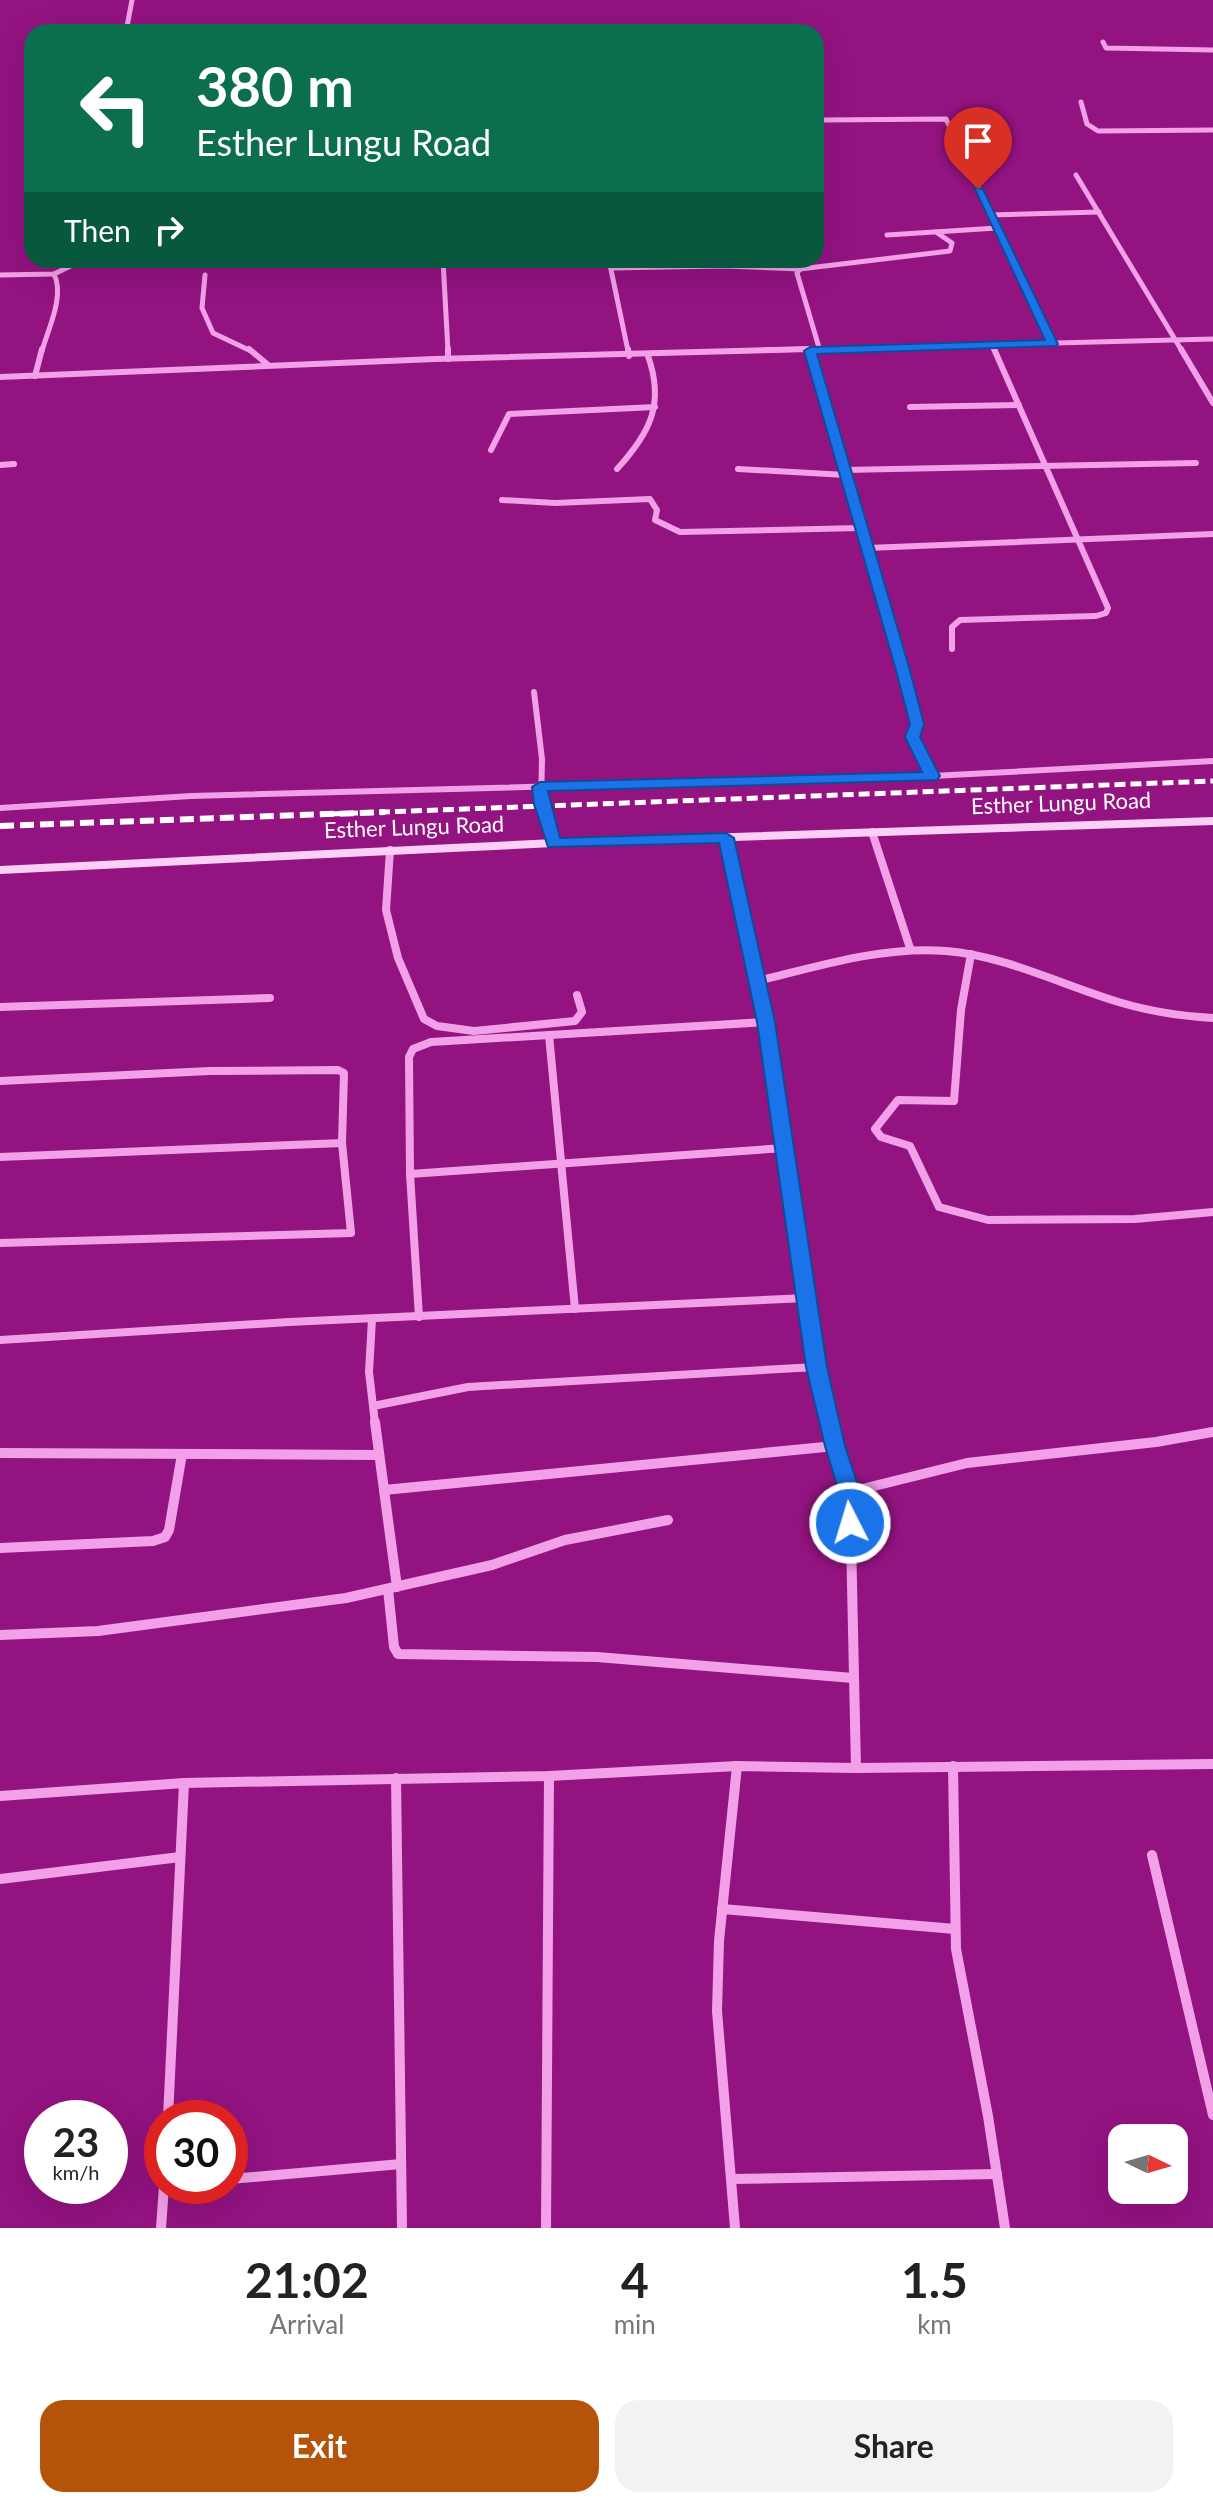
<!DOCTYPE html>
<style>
body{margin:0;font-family:Lato,sans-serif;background:#f2f2f2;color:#222;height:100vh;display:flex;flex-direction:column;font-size:30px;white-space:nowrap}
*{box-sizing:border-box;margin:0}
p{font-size:26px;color:#767676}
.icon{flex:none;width:44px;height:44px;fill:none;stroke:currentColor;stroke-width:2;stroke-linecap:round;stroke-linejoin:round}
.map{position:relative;height:2228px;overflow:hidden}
.side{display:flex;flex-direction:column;background:#fff;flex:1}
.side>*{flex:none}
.banner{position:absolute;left:24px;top:24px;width:800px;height:244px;border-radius:24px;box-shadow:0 8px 32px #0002;background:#0b6e4f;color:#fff;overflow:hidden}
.needle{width:52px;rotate:95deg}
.controls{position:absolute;left:1108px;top:2124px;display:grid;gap:16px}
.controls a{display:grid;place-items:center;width:80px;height:80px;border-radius:16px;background:#fff;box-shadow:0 8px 32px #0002;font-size:40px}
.speed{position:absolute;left:24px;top:2100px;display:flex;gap:16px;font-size:40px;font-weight:700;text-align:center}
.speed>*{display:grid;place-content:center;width:104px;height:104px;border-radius:50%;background:#fff;box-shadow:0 8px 32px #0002;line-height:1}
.speed small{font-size:20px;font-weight:400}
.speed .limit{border:12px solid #d22;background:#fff;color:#111}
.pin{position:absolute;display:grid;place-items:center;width:68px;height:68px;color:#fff;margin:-82px -34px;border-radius:50% 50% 50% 0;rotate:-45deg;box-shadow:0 0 8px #0007}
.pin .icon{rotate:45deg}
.me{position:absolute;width:88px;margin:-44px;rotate:355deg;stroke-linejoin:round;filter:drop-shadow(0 0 6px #0008)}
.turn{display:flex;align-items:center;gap:28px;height:168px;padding:0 40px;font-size:36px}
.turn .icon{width:104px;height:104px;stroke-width:2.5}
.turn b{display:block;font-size:56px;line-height:68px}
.then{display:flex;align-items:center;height:76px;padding:0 40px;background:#0003;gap:16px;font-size:30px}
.eta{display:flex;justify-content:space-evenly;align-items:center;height:136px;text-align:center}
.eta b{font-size:48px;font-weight:700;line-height:56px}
.button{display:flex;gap:16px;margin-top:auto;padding:16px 40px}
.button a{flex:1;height:92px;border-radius:24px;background:#b45309;color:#fff;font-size:32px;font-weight:700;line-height:92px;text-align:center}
.button a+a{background:#f2f2f2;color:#222}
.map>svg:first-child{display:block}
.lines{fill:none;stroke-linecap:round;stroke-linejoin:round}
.street-far3{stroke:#f2a1e8;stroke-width:5}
.street-far2{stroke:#f2a1e8;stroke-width:6}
.street-far1{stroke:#f2a1e8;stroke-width:8}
.street{stroke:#f2a1e8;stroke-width:10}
.secondary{fill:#fcd0f6;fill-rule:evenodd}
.rail-far1{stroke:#fff;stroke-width:5;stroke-dasharray:11 5;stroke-linecap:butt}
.rail{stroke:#fff;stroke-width:6;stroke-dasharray:14 6;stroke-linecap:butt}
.route{fill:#1a73e8;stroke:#114b97;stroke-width:2}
.labels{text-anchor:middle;stroke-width:8;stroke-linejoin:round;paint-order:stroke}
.street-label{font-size:22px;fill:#fff;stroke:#931381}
</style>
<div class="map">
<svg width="1213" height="2228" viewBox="0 0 1213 2228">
<rect width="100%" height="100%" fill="#931381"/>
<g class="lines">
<!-- street-far3 -->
<g class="street-far3">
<path d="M126,32L132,0"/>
<path d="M1103,42L1106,48L1213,50"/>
<path d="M1081,102L1087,124L1098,131L1213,130"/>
<path d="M823,120L946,119L1052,344"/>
<path d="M1076,175L1182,351"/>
<path d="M990,215L1099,212"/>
<path d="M887,235L997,228"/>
<path d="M443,260L448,351"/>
<path d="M609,260L628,351"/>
<path d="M611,268L724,266L800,269L950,251L952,243L936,232"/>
<path d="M800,269L797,273L820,351"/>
<path d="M0,275L54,274L83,260"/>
<path d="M205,275L202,308L213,333L251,351"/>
<path d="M992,345L995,351"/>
<path d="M42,351C48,329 65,296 54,274"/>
<path d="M732,351L1213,339"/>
</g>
<!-- street-far2 -->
<g class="street-far2">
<path d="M249,349L267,364"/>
<path d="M448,349V359"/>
<path d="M628,349L629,356"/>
<path d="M1181,349L1213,403"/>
<path d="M810,351L902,667L917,724L913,737L932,776"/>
<path d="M35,376L42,349"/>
<path d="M0,377L435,359L810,349"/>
<path d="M910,407L1019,405"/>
<path d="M491,450L509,414L655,407"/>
<path d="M0,465L14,464"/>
<path d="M617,469C650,433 665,404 648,356"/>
<path d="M738,469L846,475"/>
<path d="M844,470L1196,463"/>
<path d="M502,500L555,503L650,499L657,510L655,520L680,532L861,528"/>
<path d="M867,548L1213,534"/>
<path d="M952,649V627L960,620L1096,616L1106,613L1108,608L994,349"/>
<path d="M534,692L542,759L541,804L544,814"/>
<path d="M0,808L191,796L932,776L1213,761"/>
</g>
<!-- street-far1 -->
<g class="street-far1">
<path d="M544,812L554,843"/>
<path d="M872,832L910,948"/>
<path d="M726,838L766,1022L816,1367L830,1424"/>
<path d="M390,850L386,910L398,958L424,1019L437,1026L474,1031L575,1021L582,1012L577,995"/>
<path d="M971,954L961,1010L954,1101L898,1100L875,1129L881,1137L910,1146L939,1207L988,1220L1135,1219L1213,1212"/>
<path d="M758,981C819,966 882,946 946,951C1007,956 1064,986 1122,1003C1152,1012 1182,1016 1213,1018"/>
<path d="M0,1007L270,998"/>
<path d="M549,1035L575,1309"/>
<path d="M0,1081L210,1071L338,1070L344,1073L342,1143L351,1233L0,1243"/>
<path d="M0,1157L342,1143"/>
<path d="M410,1174L785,1148"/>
<path d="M419,1317L410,1174L409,1057L413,1049L431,1042L766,1022"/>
<path d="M372,1319L369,1372L373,1406"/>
<path d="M0,1340L289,1322L807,1298"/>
<path d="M375,1424L373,1406L468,1387L816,1367"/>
</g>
<!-- street -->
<g class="street">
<path d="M375,1422L384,1490L835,1446"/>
<path d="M829,1422L850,1492L856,1768"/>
<path d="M0,1453L378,1455"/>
<path d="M384,1490L397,1587"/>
<path d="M850,1492L967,1463L1156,1442L1213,1432"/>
<path d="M0,1548L153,1541L165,1537L169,1530L182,1454"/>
<path d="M388,1589L394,1647L398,1654L597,1657L853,1678"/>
<path d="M0,1635L98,1631L346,1598L492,1565L565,1540L668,1520"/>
<path d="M953,1766L956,1949L988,2116L1005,2228"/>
<path d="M396,1778L402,2228"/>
<path d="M0,1796L184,1783L549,1776L737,1766L856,1768L1213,1764"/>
<path d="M1152,1855L1213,2115"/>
<path d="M0,1879L180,1857"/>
<path d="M722,1909L955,1929"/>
<path d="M168,2118L184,1783"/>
<path d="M230,2179L401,2164"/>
<path d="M731,2179L997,2174"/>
<path d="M161,2228L164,2186"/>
<path d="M546,2228L549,1776"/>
<path d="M735,2228L717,2011L719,1941L737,1766"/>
</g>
<!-- secondary -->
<path class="secondary" d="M1213,817V825L554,847L0,874V866L554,839Z"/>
<!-- rail-far1 -->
<path class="rail-far1" d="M331,814L1213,781"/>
<!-- rail -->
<path class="rail" d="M0,826L385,812"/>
</g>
<!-- route -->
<path class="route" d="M974,187L983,189L1058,344L1056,346L817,354L909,667L924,724L920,737L940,776L937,780L548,791L560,838L726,833L734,838L775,1022L827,1367L845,1446L860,1492L861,1523L858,1528H843L839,1523V1492L825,1446L806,1367L757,1022L719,843L548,847L534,804L532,787L540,782L922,772L905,737L910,724L895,667L804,351L810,347L1045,340Z"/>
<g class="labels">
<!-- street labels -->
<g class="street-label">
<text transform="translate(1061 803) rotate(-2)" y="8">Esther Lungu Road</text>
<text transform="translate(414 827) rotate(-2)" y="8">Esther Lungu Road</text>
</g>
</g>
</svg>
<div class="controls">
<a><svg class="needle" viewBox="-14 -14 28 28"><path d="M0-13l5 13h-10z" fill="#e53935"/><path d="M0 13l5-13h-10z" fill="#767676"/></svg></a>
</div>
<div class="speed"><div>23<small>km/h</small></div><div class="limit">30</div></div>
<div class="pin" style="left:978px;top:189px;background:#d93025"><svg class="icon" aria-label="arrive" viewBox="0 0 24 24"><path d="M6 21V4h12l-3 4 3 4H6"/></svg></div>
<svg class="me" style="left:850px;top:1523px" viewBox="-20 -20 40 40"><circle r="17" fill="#1a73e8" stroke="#fff" stroke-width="3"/><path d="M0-11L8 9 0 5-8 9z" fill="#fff"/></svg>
<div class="banner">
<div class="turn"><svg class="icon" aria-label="left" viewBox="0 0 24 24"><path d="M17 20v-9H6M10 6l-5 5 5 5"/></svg><div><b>380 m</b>Esther Lungu Road</div></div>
<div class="then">Then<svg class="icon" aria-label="right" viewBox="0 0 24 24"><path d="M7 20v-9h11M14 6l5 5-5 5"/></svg></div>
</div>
</div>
<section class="side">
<div class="eta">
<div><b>21:02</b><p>Arrival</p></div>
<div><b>4</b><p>min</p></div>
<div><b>1.5</b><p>km</p></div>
</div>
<div class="button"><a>Exit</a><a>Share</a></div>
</section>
